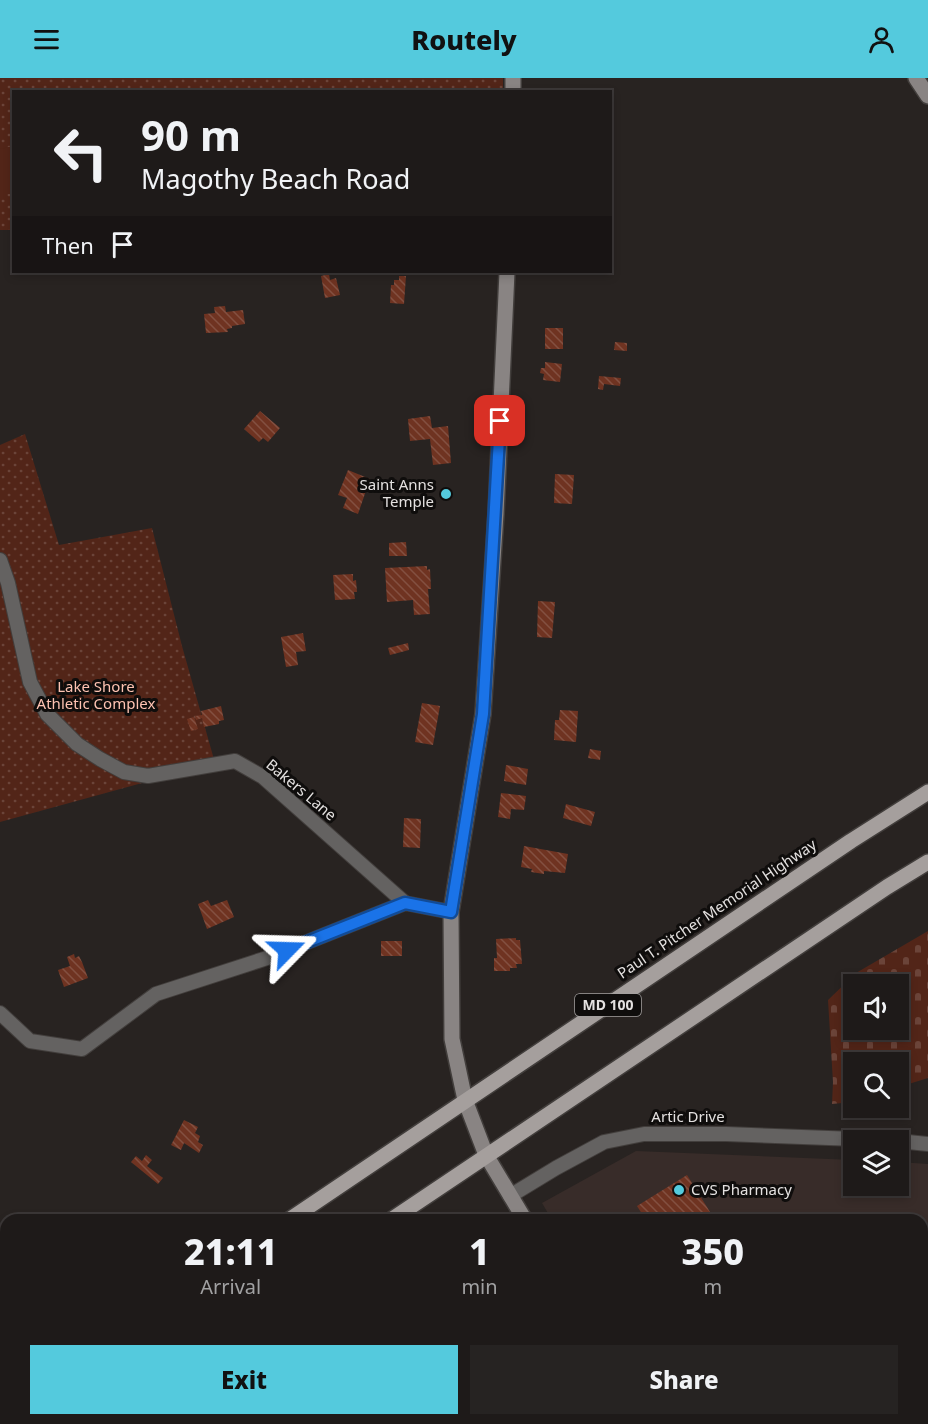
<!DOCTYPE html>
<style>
body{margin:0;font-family:"Noto Sans",sans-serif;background:#262322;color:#f1f3f6;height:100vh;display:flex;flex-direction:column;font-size:22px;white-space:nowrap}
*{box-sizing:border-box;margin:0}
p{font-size:20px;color:#a1a1a2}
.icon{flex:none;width:33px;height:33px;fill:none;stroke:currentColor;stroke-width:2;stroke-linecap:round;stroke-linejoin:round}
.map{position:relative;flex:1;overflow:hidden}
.side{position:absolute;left:0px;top:1136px;width:928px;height:212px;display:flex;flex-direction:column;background:#1e1a19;border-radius:18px 18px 0 0;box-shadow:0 3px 9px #0003,0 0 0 2px #3c3838}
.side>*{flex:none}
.top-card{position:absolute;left:12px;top:12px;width:600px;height:183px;border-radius:0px;box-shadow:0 3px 9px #0003,0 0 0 2px #3c3838;background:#1e1a19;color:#f1f3f6;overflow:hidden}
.fabs{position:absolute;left:843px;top:896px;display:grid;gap:12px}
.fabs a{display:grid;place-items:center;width:66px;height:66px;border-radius:0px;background:#1e1a19;box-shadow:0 3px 9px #0003,0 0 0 2px #3c3838;font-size:30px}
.pin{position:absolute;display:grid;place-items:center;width:51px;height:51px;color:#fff;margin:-26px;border-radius:12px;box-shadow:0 3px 9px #0006}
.me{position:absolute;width:66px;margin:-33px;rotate:68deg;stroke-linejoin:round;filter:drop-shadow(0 0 4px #0008)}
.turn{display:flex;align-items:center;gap:21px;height:126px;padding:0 30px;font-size:27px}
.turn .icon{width:78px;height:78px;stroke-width:2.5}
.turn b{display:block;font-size:42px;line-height:51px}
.then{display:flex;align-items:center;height:57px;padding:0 30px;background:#0003;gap:12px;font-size:22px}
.eta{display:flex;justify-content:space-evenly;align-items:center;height:102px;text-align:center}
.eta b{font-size:36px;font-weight:800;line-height:42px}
.button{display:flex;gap:12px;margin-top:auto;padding:12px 30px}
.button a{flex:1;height:69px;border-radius:0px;background:#54cadd;color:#111;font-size:24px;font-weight:800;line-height:69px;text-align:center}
.button a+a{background:#262322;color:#f1f3f6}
header{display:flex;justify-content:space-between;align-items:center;height:78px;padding:0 30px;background:#54cadd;color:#111;font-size:27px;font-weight:800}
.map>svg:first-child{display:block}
.built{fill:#382c29}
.green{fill:url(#green-dots)}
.cemetery{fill:url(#cemetery-stones);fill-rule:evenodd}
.pitch{fill:#522518}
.building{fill:url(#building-back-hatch)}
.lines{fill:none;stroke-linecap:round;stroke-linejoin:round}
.street-casing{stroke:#423e3c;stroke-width:16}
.secondary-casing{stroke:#423e3c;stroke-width:18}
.primary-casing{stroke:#423e3c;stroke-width:18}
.street{stroke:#646261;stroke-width:14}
.secondary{stroke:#898483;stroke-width:15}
.primary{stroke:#a59f9d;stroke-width:15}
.route-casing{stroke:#114b97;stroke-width:15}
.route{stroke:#1a73e8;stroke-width:10}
.poi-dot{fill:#54cadd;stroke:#0f0d0c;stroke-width:2}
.labels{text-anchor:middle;stroke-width:6;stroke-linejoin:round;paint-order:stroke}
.shield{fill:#0f0d0c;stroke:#a4a1a0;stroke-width:1.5}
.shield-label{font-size:14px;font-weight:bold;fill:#e4e1e0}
.poi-label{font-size:15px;fill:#e4e1e0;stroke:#0f0d0c;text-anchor:end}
.park-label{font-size:15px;fill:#fec3b2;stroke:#0f0d0c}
.street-label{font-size:15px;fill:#e4e1e0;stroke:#0f0d0c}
</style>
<header><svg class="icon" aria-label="menu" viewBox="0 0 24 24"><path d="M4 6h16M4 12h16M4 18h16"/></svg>Routely<svg class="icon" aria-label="person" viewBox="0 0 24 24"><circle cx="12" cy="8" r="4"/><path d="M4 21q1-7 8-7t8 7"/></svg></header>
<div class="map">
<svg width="928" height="1346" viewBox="0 0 928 1346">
<defs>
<pattern id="green-dots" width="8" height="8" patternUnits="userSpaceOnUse" patternTransform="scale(1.5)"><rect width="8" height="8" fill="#522518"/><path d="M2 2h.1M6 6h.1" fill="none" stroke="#6b4439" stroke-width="1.8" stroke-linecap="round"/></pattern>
<pattern id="cemetery-stones" width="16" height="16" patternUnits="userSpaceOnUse" patternTransform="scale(1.5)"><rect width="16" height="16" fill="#522518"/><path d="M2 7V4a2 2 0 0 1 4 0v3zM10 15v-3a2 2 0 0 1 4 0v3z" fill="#6b4439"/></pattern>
<pattern id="building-back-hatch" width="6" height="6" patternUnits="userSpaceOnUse" patternTransform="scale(1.5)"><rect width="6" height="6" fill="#6f3321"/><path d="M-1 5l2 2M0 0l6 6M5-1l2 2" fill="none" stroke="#835041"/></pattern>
</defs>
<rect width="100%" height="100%" fill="#282321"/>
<!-- built -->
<g class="built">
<path d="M636,1073L853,1082L854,1107H898L899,1084L928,1086V1346H683L680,1341H922V1142H552L542,1125Z"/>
<path d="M177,1341H626L630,1346H170Z"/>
</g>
<!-- green -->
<g class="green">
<path d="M0,0H503V13L14,14L13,152H0Z"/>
<path d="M25,356L59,467L152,450L182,568L215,685L0,744V367Z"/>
</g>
<!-- cemetery -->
<path class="cemetery" d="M928,853V1000L899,1009L898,984H854L853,1024L832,1026L833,1004L828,922L856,895ZM854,906H898V951H854Z"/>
<!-- pitch -->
<path class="pitch" d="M13,68V116H0V71Z"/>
<!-- building -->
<g class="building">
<path d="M329,196L330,202L336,200L340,217L325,220L321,198Z"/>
<path d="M399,198H406L404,226L390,225L391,207H394V202H399Z"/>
<path d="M225,228L226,234L243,232L245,246L232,248V250L227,251L228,254L206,255L204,236L215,235L214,229Z"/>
<rect x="545" y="250" width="18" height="21"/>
<path d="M615,264L627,265V273L614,272Z"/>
<path d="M545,284L562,286L560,304L543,302L544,296L540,295L541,290H545Z"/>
<path d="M599,298L621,300L620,308L604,306L603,312L598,311Z"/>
<path d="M260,333L280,350L268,364L263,360L259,364L244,351Z"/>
<path d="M430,338L432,350L448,348L451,385L433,387L430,361L410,363L408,341Z"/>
<path d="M348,392L370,401L358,436L343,430L347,420L338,417Z"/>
<path d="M555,396L574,397L572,426L554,425Z"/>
<path d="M406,464L407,478H389V465Z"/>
<path d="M427,488V492L430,491L431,511H428L430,536L414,537L413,522L387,524L385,490Z"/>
<path d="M353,496V503L356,502L357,514H354L355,521L335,522L333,497Z"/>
<path d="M538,523L555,524L552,560L537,559Z"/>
<path d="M303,555L306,573L296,574L298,587L286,589L281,559Z"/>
<path d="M408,565L409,572L390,577L388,570Z"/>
<path d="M422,625L440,628L433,667L415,664Z"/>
<path d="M221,628L224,642L219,643V646L204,649L202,640L196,642L195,638L202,637L201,633Z"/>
<path d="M560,632L578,633L576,664L554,662L555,642H559Z"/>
<path d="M194,639L198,651L191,653L187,641Z"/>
<path d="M590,671L601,673L600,682L588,680Z"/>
<path d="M506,687L528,691L526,707L504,703Z"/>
<path d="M501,715L526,718L524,732L511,731L510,741L498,739Z"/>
<path d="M566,726L595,734L591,748L563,740Z"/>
<path d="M404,740L421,741L420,770L403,769Z"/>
<path d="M524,768L568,776L565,795L544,793V796L531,794L532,791L521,789Z"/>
<path d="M208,822L211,828L227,822L234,839L207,851L198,826Z"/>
<path d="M516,860V862H520L522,886H516L517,890H510V893H494V880H497L496,861Z"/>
<rect x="381" y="863" width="21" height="15"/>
<path d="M74,876L75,880L79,878L82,884L88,900L64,909L58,892L70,888L67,879Z"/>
<path d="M184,1042L198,1049L195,1055L200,1058L198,1064L203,1067L199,1075L184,1065L181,1072L171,1067Z"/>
<path d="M146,1077L152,1082L147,1088L163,1100L158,1106L131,1084L136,1078L142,1083Z"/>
<path d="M687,1097L715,1142H646L637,1128Z"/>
<path d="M923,1155L928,1168V1272L922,1274Z"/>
<path d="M928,1301V1346H921L919,1341H922V1303Z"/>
<path d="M500,1341H564L556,1346H492Z"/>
</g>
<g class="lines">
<!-- street casing -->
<g class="street-casing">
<g id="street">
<path d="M0,482L8,505L30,604L47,636L77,666L100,681L124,694L148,698L235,683L263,699L405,825"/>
<path d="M0,935L30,963L82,971L156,916L267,880L405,825L451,834"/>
<path d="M898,1063L928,1066"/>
<path d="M510,1118L556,1090L604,1064L644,1056H726L882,1062"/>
</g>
</g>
<!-- secondary casing -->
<g class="secondary-casing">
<g id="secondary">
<path d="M916,0L928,18"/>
<path d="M513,14V0"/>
<path d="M507,194L496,436L483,636L451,834L452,961L465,1022L486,1077L525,1142"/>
<path d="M653,1341L657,1346"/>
</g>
</g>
<!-- primary casing -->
<g class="primary-casing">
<g id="primary">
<path d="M289,1142L851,763L928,714"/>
<path d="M391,1142L887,809L928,784"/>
<path d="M0,1336L6,1332"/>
<path d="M88,1346L95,1341"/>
</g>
</g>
<!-- street -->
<use href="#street" class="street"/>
<!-- secondary -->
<use href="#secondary" class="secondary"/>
<!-- primary -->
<use href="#primary" class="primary"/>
</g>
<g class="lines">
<!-- route casing -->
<g class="route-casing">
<path id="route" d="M287,872L405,825L451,834L483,636L500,343"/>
</g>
<!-- route -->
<use href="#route" class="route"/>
</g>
<!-- markers -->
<g class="poi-dot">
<circle cx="446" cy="416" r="6"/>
<circle cx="679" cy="1112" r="6"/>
</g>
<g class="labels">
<!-- shield labels -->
<rect class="shield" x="575" y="916" width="66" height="22" rx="4.5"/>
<g class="shield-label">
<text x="608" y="932">MD 100</text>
</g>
<!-- poi labels -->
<g class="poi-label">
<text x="434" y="412">Saint Anns<tspan x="434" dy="17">Temple</tspan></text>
<text x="691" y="1117" text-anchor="start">CVS Pharmacy</text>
</g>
<!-- park labels -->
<g class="park-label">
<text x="96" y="614">Lake Shore<tspan x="96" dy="17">Athletic Complex</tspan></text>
</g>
<!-- street labels -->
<g class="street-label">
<text transform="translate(301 712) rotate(40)" y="5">Bakers Lane</text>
<text transform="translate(717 831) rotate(-34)" y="5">Paul T. Pitcher Memorial Highway</text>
<text x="688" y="1044">Artic Drive</text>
</g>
</g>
</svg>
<div class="fabs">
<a><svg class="icon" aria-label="sound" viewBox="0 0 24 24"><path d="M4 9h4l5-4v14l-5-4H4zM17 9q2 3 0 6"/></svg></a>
<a><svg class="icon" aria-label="search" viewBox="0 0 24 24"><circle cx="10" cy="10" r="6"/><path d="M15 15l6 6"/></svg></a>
<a><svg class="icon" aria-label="layers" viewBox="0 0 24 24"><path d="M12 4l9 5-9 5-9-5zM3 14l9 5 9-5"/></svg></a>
</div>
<div class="pin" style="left:500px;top:343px;background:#d93025"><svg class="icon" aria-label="arrive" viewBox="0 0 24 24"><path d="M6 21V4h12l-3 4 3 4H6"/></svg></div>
<svg class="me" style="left:287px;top:872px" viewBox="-20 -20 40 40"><path d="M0-17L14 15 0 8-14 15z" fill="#1a73e8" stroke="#fff" stroke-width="4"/></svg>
<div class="top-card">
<div class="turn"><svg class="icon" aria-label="left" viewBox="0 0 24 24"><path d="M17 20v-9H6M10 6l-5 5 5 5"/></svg><div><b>90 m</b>Magothy Beach Road</div></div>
<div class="then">Then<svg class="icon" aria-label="arrive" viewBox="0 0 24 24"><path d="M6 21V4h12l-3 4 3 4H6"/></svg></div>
</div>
<section class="side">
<div class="eta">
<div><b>21:11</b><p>Arrival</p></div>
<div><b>1</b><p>min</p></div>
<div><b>350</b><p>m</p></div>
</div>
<div class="button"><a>Exit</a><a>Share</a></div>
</section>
</div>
